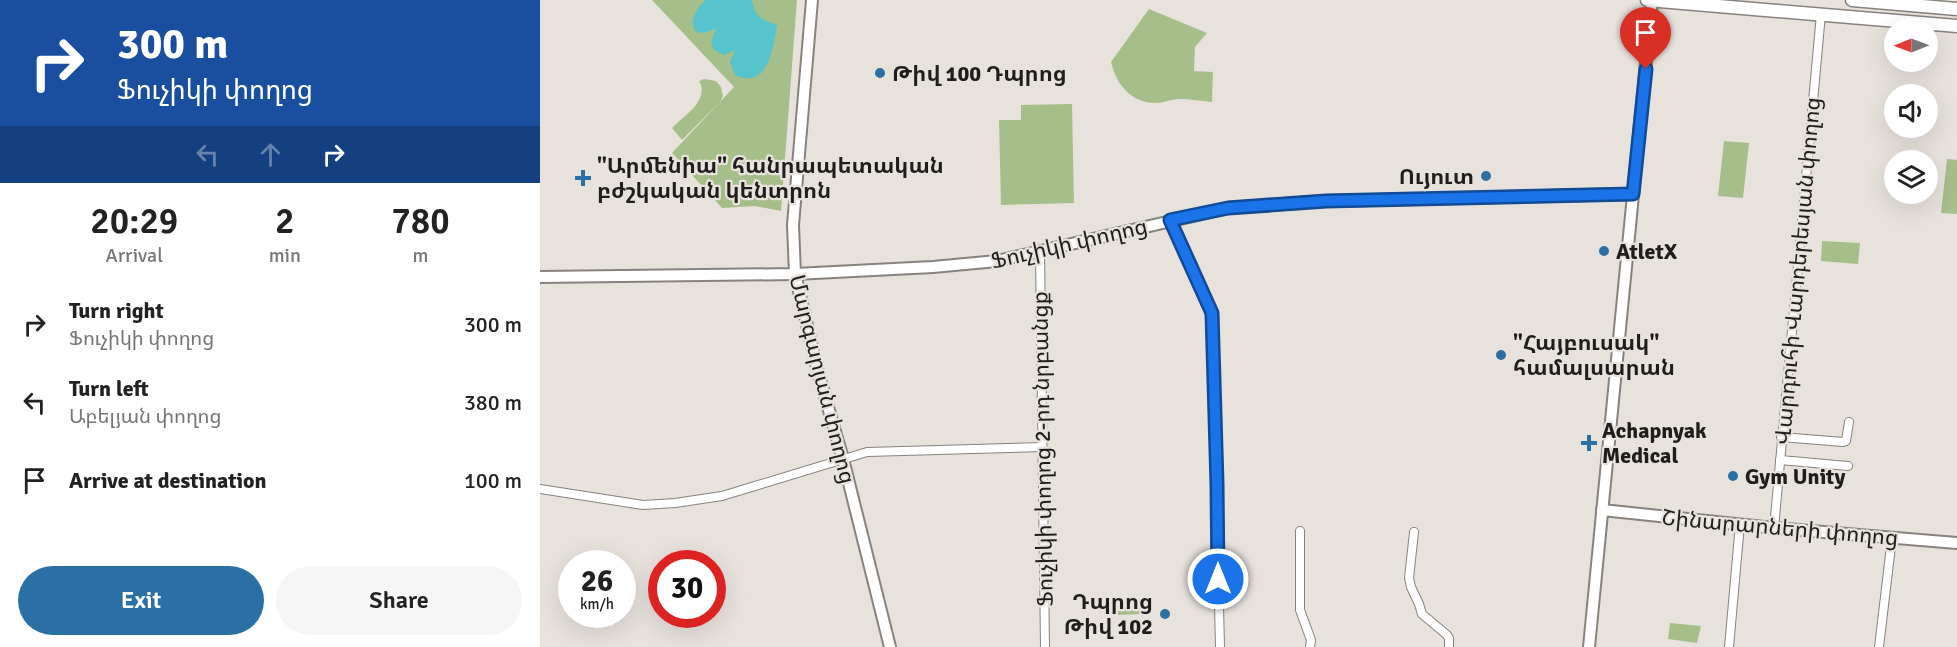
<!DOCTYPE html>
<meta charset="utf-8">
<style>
body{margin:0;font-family:Signika,"Noto Sans Armenian",sans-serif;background:#f6f6f6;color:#222;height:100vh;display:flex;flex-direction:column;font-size:22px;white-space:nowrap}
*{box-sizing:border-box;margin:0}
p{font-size:20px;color:#767676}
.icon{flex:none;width:33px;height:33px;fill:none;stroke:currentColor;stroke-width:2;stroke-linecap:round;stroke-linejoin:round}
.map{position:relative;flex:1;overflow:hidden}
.panel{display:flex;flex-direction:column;background:#fff;width:540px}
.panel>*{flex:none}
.guide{background:#1a4fa0;color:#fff;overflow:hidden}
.needle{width:39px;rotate:269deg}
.buttons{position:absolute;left:1344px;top:18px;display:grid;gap:12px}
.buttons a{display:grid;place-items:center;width:54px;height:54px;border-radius:50%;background:#fff;box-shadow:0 6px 24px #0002;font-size:30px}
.speed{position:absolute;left:18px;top:550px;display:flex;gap:12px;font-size:30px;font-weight:700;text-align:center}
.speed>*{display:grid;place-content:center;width:78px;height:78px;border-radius:50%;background:#fff;box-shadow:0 6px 24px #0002;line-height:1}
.speed small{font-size:15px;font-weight:400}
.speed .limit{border:9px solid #d22;background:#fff;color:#111}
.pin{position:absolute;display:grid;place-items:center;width:51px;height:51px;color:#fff;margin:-62px -26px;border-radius:50% 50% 50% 0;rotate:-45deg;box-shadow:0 0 6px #0007}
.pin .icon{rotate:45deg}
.me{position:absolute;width:66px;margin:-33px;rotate:0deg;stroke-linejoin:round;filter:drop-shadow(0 0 4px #0008)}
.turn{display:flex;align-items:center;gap:21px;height:126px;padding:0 18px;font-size:27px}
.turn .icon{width:78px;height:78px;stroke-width:2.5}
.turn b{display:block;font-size:42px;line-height:51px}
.lanes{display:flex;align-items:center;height:57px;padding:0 18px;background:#0003;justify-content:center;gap:30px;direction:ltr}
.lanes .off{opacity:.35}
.eta{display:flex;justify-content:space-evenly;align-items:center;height:102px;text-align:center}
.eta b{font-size:36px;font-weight:600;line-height:42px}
.action{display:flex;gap:12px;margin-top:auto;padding:12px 18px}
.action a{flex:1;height:69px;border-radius:36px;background:#2b70a5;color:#fff;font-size:24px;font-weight:600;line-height:69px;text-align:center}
.action a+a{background:#f6f6f6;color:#222}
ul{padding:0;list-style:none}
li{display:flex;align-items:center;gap:18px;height:78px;padding:0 18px}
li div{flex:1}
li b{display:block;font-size:22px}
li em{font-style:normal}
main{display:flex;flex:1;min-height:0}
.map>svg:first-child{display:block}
.green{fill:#a6be89}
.water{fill:#57c3cc}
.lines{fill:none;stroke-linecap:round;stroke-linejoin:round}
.minor-casing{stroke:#87827d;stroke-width:10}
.tertiary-casing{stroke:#87827d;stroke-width:14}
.secondary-casing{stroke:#87827d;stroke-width:14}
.primary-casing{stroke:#87827d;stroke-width:15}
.minor{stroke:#fff;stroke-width:8}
.tertiary{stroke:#fff;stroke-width:10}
.secondary{stroke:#fff;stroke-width:10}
.primary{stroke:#fff;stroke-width:12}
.route-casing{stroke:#114b97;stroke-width:15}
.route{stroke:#1a73e8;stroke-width:10}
.poi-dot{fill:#2b70a5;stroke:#e8e2dd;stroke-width:2}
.labels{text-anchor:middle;stroke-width:4.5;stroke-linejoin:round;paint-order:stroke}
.poi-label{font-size:22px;font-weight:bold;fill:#201e1c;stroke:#e8e2dd;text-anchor:start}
.street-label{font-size:22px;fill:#201e1c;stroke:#e8e2dd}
</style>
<main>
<section class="panel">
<div class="guide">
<div class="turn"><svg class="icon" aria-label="right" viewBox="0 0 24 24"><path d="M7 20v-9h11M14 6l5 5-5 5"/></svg><div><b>300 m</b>Ֆուչիկի փողոց</div></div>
<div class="lanes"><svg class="icon off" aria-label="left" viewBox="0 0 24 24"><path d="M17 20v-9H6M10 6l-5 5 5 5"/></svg><svg class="icon off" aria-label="ahead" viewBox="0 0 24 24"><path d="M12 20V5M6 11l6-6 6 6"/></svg><svg class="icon" aria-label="right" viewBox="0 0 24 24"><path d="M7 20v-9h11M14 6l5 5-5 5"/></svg></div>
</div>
<div class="eta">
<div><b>20:29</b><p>Arrival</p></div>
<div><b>2</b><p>min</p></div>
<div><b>780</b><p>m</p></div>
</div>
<ul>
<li><svg class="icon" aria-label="right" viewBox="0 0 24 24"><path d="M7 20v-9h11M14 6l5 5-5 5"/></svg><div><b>Turn right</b><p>Ֆուչիկի փողոց</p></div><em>300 m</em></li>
<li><svg class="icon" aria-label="left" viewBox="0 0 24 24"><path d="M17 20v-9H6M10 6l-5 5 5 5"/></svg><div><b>Turn left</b><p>Աբելյան փողոց</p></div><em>380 m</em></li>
<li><svg class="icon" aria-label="arrive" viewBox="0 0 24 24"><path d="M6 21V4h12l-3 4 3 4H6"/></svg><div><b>Arrive at destination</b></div><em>100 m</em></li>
</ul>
<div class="action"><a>Exit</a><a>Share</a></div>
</section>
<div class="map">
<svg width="1417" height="647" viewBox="0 0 1417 647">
<rect width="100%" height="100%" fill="#e8e2dd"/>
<!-- green -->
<g class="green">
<path d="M112,0H257L241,211L215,206L182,208L132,153L194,87Z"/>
<path d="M609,9L667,33L655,47L654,71L673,72L672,102C661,101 650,99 639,99C631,99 624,103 616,103C591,103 576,84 571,62Z"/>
<path d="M164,79L176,81L181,87L183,96L180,102L142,140L132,128C144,116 170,100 159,81Z"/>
<path d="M532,104L534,203L461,205L459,120H481V105Z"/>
<path d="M1184,141L1209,143L1203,198L1178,196Z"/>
<path d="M1407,159L1417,160V214L1401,213Z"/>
<path d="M1282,241L1320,243L1318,264L1281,261Z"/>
<path d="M604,599V614L576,615V600Z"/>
<path d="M1130,623L1161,626L1157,643L1128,639Z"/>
</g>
<!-- water -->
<path class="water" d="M166,0H212C214,15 223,22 237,24C234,46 228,91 195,75L190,62L195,50L184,55L174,50L171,43L176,28C148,44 146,16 166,0Z"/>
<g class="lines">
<!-- minor casing -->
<g class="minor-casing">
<g id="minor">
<path d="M630,220L672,313L680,647"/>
<path d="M500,251L505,647"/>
<path d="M1241,437L1303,442L1306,441L1309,422"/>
<path d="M1240,460L1308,466"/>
<path d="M0,489L103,505L135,503L182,496L327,452L502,447"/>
<path d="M1234,528L1281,14"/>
<path d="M760,531V610L771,640L770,647"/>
<path d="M874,532L869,578L871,587L879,604L882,614L907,635L909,638V647"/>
<path d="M1189,647L1200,524"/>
<path d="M1339,647L1352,538"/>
</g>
</g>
<!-- tertiary casing -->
<g class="tertiary-casing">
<g id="tertiary">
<path d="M0,277L255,274L393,267L457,261L688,208L786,201L1093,194"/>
<path d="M1062,510L1234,528L1417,543"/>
</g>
</g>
<!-- secondary casing -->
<g class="secondary-casing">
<g id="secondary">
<path d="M272,0L253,225L255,274L278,372L303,459L350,647"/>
<path d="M1049,647L1112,0"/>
</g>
</g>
<!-- primary casing -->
<g class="primary-casing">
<g id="primary">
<path d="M1107,0L1417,26"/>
<path d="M1312,0L1417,9"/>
</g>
</g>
<!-- minor -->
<use href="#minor" class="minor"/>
<!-- tertiary -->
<use href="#tertiary" class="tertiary"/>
<!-- secondary -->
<use href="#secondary" class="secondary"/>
<!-- primary -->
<use href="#primary" class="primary"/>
</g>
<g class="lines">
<!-- route casing -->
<g class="route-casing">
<path id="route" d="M678,579L677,484L672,313L630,220L688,208L786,201L1093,194L1106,69"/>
</g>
<!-- route -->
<use href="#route" class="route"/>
</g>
<!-- markers -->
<g class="poi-dot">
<circle cx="340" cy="73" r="6"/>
<circle cx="946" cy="176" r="6"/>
<path d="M40 169h6v6h6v6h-6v6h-6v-6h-6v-6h6z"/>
<circle cx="1064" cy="251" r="6"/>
<circle cx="961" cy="355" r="6"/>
<path d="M1046 434h6v6h6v6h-6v6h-6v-6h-6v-6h6z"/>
<circle cx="1193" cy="476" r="6"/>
<circle cx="625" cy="614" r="6"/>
</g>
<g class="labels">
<!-- poi labels -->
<g class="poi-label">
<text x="352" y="81">Թիվ 100 Դպրոց</text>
<text x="57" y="173">"Արմենիա" հանրապետական<tspan x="57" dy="25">բժշկական կենտրոն</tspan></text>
<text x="934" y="184" text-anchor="end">Ույուտ</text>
<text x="1076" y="259">AtletX</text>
<text x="973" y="350">"Հայբուսակ"<tspan x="973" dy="25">համալսարան</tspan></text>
<text x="1062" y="438">Achapnyak<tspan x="1062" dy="25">Medical</tspan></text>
<text x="1205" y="484">Gym Unity</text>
<text x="613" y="609" text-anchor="end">Դպրոց<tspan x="613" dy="25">Թիվ 102</tspan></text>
</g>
<!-- street labels -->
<g class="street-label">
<text transform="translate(529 243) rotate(-13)" y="8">Ֆուչիկի փողոց</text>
<text transform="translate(1257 271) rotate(-85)" y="8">Վարդուհի Վարդերեսյան փողոց</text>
<text transform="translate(283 379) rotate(76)" y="8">Մարգարյան փողոց</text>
<text transform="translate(502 449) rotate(-91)" y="8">Ֆուչիկի փողոց 2-րդ նրբանցք</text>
<text transform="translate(1240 527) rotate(5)" y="8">Շինարարների փողոց</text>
</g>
</g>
</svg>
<div class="buttons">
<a><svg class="needle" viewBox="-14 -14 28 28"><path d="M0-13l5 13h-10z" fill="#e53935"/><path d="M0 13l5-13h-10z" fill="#767676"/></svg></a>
<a><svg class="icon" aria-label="sound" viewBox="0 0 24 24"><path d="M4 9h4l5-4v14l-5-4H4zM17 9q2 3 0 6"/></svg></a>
<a><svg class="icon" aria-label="layers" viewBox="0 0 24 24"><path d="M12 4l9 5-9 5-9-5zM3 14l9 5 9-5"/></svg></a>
</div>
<div class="speed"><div>26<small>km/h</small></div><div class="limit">30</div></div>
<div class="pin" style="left:1106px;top:69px;background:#d93025"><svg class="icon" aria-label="arrive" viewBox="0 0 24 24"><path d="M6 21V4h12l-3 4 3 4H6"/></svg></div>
<svg class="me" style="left:678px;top:579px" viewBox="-20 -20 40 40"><circle r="17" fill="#1a73e8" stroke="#fff" stroke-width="3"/><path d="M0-11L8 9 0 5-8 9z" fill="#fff"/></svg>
</div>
</main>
